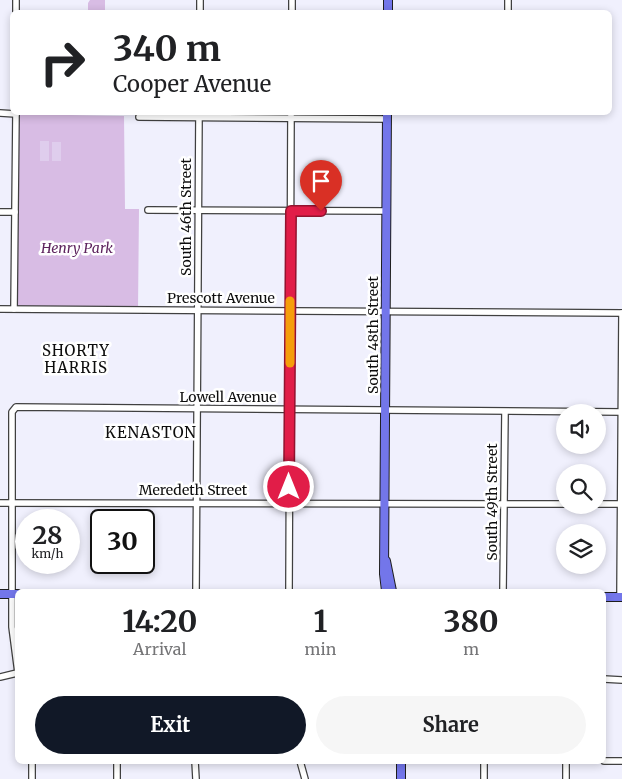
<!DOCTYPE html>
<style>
body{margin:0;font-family:Merriweather,serif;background:#f6f6f6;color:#202124;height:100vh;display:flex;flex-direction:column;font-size:19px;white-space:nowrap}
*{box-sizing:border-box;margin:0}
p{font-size:16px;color:#757577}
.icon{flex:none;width:28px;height:28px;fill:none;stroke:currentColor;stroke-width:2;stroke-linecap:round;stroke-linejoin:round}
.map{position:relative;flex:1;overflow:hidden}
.details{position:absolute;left:15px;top:589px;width:591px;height:175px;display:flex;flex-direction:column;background:#fff;border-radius:8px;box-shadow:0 2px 8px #0003}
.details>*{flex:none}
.banner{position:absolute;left:10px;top:10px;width:602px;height:105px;border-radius:8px;box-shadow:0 2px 8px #0003;background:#fff;color:#202124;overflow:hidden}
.buttons{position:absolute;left:556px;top:404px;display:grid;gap:10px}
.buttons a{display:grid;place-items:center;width:50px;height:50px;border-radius:50%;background:#fff;box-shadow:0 2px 8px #0003;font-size:25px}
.speed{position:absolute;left:15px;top:509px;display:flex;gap:10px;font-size:25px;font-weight:700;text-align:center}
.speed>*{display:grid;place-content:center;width:65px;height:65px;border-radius:50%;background:#fff;box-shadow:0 2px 8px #0003;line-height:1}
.speed small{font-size:12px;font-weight:400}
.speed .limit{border:2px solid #111;border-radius:8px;background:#fff;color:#111}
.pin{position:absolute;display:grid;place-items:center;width:42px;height:42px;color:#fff;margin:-51px -21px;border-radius:50% 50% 50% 0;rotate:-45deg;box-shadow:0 0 5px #0007}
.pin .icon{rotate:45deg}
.me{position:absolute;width:55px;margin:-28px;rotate:0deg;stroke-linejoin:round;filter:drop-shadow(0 0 4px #0008)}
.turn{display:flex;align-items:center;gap:18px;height:105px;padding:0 20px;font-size:22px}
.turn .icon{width:65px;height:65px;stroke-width:2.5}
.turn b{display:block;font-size:35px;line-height:42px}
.eta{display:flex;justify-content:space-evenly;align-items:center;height:85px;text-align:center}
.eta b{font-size:30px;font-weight:700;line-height:35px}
.primary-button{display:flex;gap:10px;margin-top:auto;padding:10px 20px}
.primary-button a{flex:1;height:58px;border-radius:30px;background:#111827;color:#fff;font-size:20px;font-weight:700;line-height:58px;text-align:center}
.primary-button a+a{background:#f6f6f6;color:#202124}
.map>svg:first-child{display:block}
.green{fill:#d8bce4}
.pitch{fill:#dfcded}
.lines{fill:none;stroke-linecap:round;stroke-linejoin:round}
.minor-casing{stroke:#404040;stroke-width:8}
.major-casing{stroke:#1e1e1e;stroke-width:10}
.minor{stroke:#fff;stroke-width:5.5}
.major{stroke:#7376ea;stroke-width:8}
.route-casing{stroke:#92132f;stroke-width:12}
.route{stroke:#e11d48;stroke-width:9}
.slow{stroke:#f59e0b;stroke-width:9}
.labels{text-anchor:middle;stroke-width:5;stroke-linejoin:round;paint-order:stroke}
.street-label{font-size:14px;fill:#0d0d0d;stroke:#fff}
.park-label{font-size:14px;font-style:italic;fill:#5e245e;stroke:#fff}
.neighbourhood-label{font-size:15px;letter-spacing:1px;fill:#0d0d0d;stroke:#fff}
</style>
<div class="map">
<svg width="622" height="779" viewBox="0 0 622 779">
<rect width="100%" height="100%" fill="#f0f0fd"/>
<!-- green -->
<g class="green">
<path d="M90,0H105V12H88V3Z"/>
<path d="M16,114L124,116L125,209H139L138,310L14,309Z"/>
</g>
<!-- pitch -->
<g class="pitch">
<rect x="40" y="141" width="9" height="20"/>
<rect x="52" y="142" width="9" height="19"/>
</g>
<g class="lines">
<!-- minor casing -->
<g class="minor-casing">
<g id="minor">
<path d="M16,12V0"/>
<path d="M200,12V0"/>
<path d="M292,12V0"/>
<path d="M508,12V0"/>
<path d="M0,113L16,114"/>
<path d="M139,117L387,119"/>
<path d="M148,210L386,211"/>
<path d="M0,212H15"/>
<path d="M0,309L622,313"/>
<path d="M14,309L16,112"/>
<path d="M0,503L565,504"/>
<path d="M598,504H622"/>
<path d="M196,591L199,112"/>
<path d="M289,591L291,112"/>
<path d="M503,591L505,412"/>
<path d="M620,597L622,313"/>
<path d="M18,673L12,627V412L16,407L622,412"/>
<path d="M0,677L17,673"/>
<path d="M604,679L622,680"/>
<path d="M32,761V779"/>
<path d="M117,761V779"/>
<path d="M195,761L196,779"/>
<path d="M300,761L305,779"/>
<path d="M484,761V779"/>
<path d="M566,761V779"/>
<path d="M604,761H622"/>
</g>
</g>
<!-- major casing -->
<g class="major-casing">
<g id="major">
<path d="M388,0V12"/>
<path d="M386,561L392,591"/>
<path d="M386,591L384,574L387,112"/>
<path d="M0,594H18"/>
<path d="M604,597H622"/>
<path d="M401,761V779"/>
</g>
</g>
<!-- minor -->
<use href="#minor" class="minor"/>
<!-- major -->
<use href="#major" class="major"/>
</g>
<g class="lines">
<!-- route casing -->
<g class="route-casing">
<path id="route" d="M289,487L291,211H321"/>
</g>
<!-- route -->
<use href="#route" class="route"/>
<!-- slow -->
<path class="slow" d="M290,363V301"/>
</g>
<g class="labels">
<!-- street labels -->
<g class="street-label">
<text transform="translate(186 217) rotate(-90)" y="5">South 46th Street</text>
<text x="221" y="303">Prescott Avenue</text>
<text transform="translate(373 335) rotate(-90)" y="5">South 48th Street</text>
<text x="228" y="402">Lowell Avenue</text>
<text x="193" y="495">Meredeth Street</text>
<text transform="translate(492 502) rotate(-90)" y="5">South 49th Street</text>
</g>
<!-- park labels -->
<g class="park-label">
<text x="77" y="253">Henry Park</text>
</g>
<!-- neighbourhood labels -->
<g class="neighbourhood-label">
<text x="76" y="356">SHORTY<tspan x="76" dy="17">HARRIS</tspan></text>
<text x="151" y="438">KENASTON</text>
</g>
</g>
</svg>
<div class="buttons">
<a><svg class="icon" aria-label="sound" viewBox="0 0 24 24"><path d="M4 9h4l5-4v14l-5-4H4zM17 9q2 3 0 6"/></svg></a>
<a><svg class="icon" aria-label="search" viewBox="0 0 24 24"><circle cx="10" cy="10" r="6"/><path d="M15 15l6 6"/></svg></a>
<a><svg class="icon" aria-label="layers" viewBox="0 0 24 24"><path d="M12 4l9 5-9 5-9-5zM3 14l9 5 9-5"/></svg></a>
</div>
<div class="speed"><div>28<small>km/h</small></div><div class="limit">30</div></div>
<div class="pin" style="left:321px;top:211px;background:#d93025"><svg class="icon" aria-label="arrive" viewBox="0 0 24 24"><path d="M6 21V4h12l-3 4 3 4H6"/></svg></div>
<svg class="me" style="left:289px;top:487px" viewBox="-20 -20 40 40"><circle r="17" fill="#e11d48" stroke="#fff" stroke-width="3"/><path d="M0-11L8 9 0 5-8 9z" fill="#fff"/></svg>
<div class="banner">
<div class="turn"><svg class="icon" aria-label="right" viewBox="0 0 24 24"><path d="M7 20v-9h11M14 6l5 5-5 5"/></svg><div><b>340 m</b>Cooper Avenue</div></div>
</div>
<section class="details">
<div class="eta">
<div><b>14:20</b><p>Arrival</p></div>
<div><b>1</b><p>min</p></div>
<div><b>380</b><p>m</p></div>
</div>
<div class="primary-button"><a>Exit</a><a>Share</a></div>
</section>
</div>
